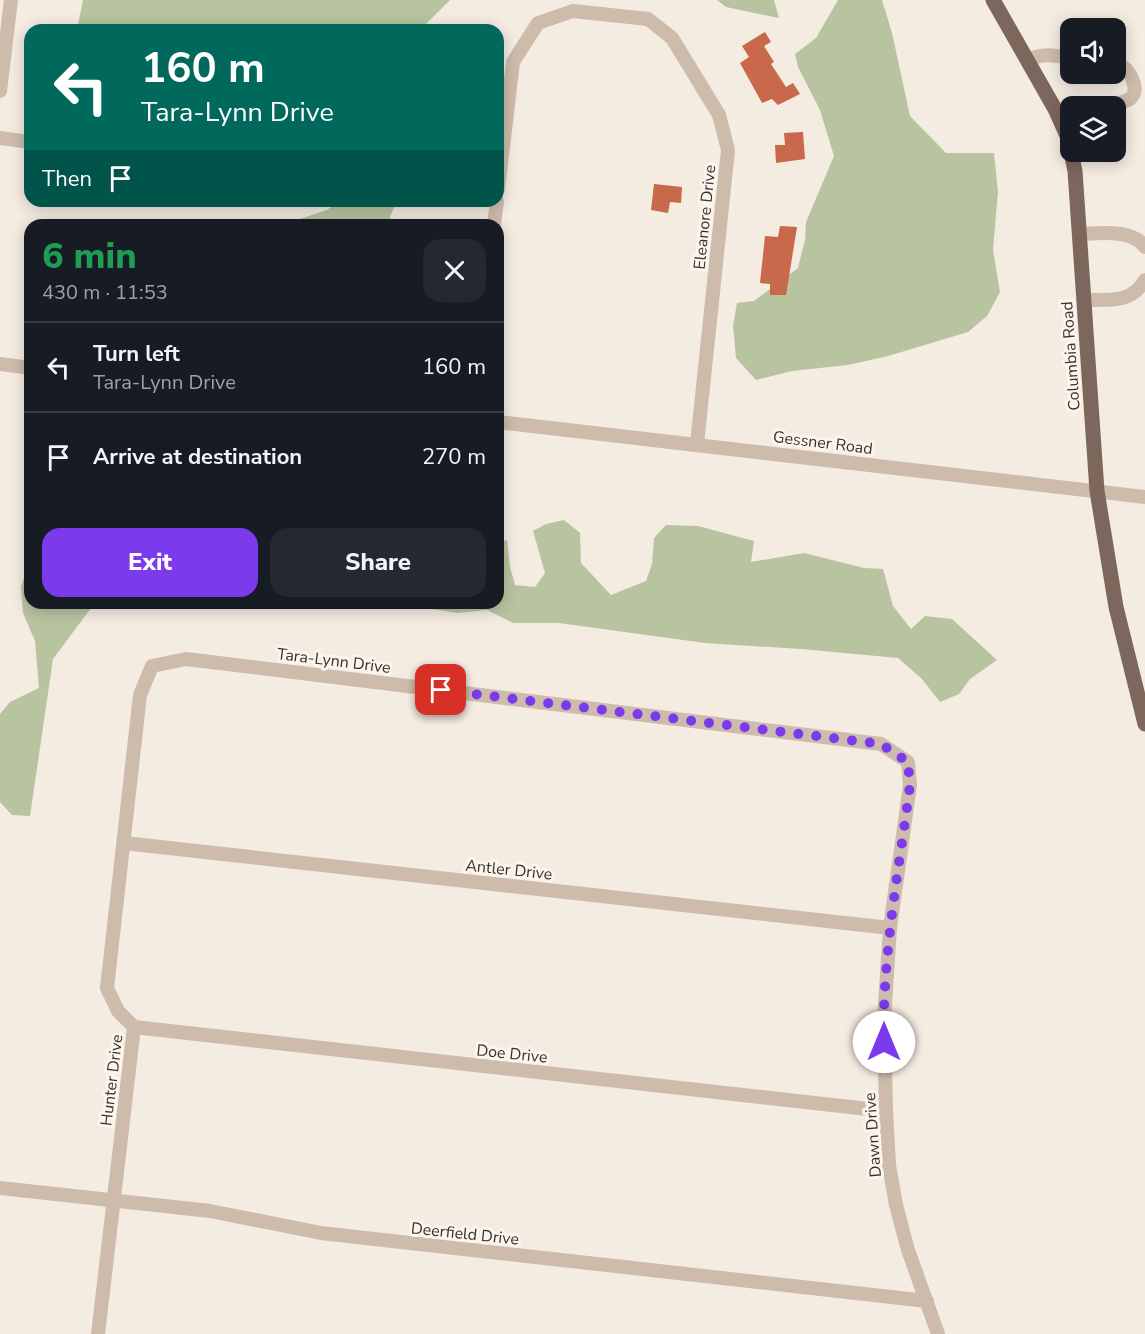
<!DOCTYPE html>
<meta charset="utf-8">
<style>
body{margin:0;font-family:"Nunito Sans",sans-serif;background:#242831;color:#f1f3f6;height:100vh;display:flex;flex-direction:column;font-size:22px;white-space:nowrap}
*{box-sizing:border-box;margin:0}
p{font-size:20px;color:#9ea1a6}
.icon{flex:none;width:33px;height:33px;fill:none;stroke:currentColor;stroke-width:2;stroke-linecap:round;stroke-linejoin:round}
.map{position:relative;flex:1;overflow:hidden}
.sheet{position:absolute;left:24px;top:219px;width:480px;height:390px;display:flex;flex-direction:column;background:#171b24;border-radius:18px;box-shadow:0 3px 15px #0003}
.sheet>*{flex:none}
.hud{position:absolute;left:24px;top:24px;width:480px;height:183px;border-radius:18px;box-shadow:0 3px 15px #0003;background:#00695c;color:#fff;overflow:hidden}
.fabs{position:absolute;left:1060px;top:18px;display:grid;gap:12px}
.fabs a{display:grid;place-items:center;width:66px;height:66px;border-radius:12px;background:#171b24;box-shadow:0 3px 15px #0003;font-size:30px}
.pin{position:absolute;display:grid;place-items:center;width:51px;height:51px;color:#fff;margin:-26px;border-radius:12px;box-shadow:0 3px 9px #0006}
.me{position:absolute;width:66px;margin:-33px;rotate:0deg;stroke-linejoin:round;filter:drop-shadow(0 0 4px #0008)}
.turn{display:flex;align-items:center;gap:21px;height:126px;padding:0 18px;font-size:27px}
.turn .icon{width:78px;height:78px;stroke-width:2.5}
.turn b{display:block;font-size:42px;line-height:51px}
.then{display:flex;align-items:center;height:57px;padding:0 18px;background:#0003;gap:12px;font-size:22px}
.round{display:grid;place-items:center;flex:none;width:63px;height:63px;border-radius:18px;background:#242831}
.overview{display:flex;align-items:center;justify-content:space-between;height:102px;padding:0 18px}
h1{font-size:36px;font-weight:800;line-height:45px;color:#1e9e55}
.cta{display:flex;gap:12px;margin-top:auto;padding:12px 18px}
.cta a{flex:1;height:69px;border-radius:18px;background:#7c3aed;color:#fff;font-size:24px;font-weight:800;line-height:69px;text-align:center}
.cta a+a{background:#242831;color:#f1f3f6}
ul{padding:0;list-style:none}
li{display:flex;align-items:center;gap:18px;height:90px;padding:0 18px;border-top:2px solid #363941}
li div{flex:1}
li b{display:block;font-size:22px}
li em{font-style:normal}
.map>svg:first-child{display:block}
.green{fill:#b8c4a0}
.building{fill:#c8694b}
.lines{fill:none;stroke-linecap:round;stroke-linejoin:round}
.minor{stroke:#cdbbac;stroke-width:14}
.major{stroke:#7d675c;stroke-width:15}
.route{stroke:#7c3aed;stroke-width:10;stroke-dasharray:0 18}
.labels{text-anchor:middle;stroke-width:6;stroke-linejoin:round;paint-order:stroke}
.street-label{font-size:16px;fill:#3b302b;stroke:#fbf5ee}
</style>
<div class="map">
<svg width="1145" height="1334" viewBox="0 0 1145 1334">
<rect width="100%" height="100%" fill="#f4ebe1"/>
<!-- green -->
<g class="green">
<path d="M83,0H450L420,30H77Z"/>
<path d="M717,0H774L779,18L726,7Z"/>
<path d="M838,0H882L892,33L910,116L946,153H994L998,192L993,250L1000,292L987,316L968,332L888,356L848,365L792,371L756,380L736,358L733,326L737,303L754,301L798,268L805,240L806,222L834,156L820,110L798,67L795,54L816,38Z"/>
<path d="M340,201H397L390,217L392,225H281L327,210Z"/>
<path d="M564,520L580,533L581,563L611,595L646,581L652,564L654,538L666,525L698,526L754,541L751,562L804,553L864,568L883,569L893,606L911,629L925,616L952,619L997,660L970,679L959,694L940,702L922,679L898,658L801,649L705,643L559,623H513L487,610L458,613L391,603H498V543L507,540L510,567L515,585L535,587L545,573L533,531L546,524Z"/>
<path d="M30,559V603H97L91,608L53,659L30,816L12,815L0,802V714L10,702L39,688L35,641L23,613L21,587Z"/>
</g>
<!-- building -->
<g class="building">
<path d="M765,32L771,42L764,46L774,62L771,64L786,87L793,83L800,94L778,105L772,99L762,103L740,63L749,57L742,46Z"/>
<path d="M803,132L805,159L776,163L775,145H785L784,133Z"/>
<path d="M654,184L682,187L681,203L670,202L668,213L651,210Z"/>
<path d="M780,226L797,227L786,295H770V284L760,283L765,236L778,237Z"/>
</g>
<g class="lines">
<!-- minor -->
<g class="minor">
<path d="M1028,60C1043,53 1054,55 1071,58"/>
<path d="M0,91L11,0"/>
<path d="M1099,106C1108,104 1120,104 1128,100C1142,93 1131,72 1122,66L1116,65"/>
<path d="M1058,116L1071,113"/>
<path d="M0,138L30,142"/>
<path d="M498,189L513,62L538,23L573,11L648,19L672,38L719,115L728,150L697,444"/>
<path d="M494,225L497,201"/>
<path d="M1080,234C1100,233 1133,229 1145,247"/>
<path d="M1084,300C1109,299 1130,305 1145,280"/>
<path d="M0,364L30,368"/>
<path d="M498,422L1145,497"/>
<path d="M124,843L890,928"/>
<path d="M134,1027L886,1111"/>
<path d="M0,1188L210,1211L321,1233L927,1301"/>
<path d="M98,1334L134,1027L118,1011L107,988L140,695L152,666L186,659L881,744L908,762L910,785L890,928L884,1019L886,1111L889,1165L896,1205L908,1250L938,1334"/>
</g>
<!-- major -->
<path class="major" d="M993,0L1055,109L1068,138L1075,171L1097,491L1116,607L1145,724"/>
</g>
<g class="lines">
<!-- route -->
<path class="route" d="M441,690L881,744L908,762L910,785C899,870 882,956 884,1042"/>
</g>
<g class="labels">
<!-- street labels -->
<g class="street-label">
<text transform="translate(704 217) rotate(-84)" y="6">Eleanore Drive</text>
<text transform="translate(1070 356) rotate(-94)" y="6">Columbia Road</text>
<text transform="translate(823 442) rotate(7)" y="6">Gessner Road</text>
<text transform="translate(334 660) rotate(7)" y="6">Tara-Lynn Drive</text>
<text transform="translate(509 869) rotate(6)" y="6">Antler Drive</text>
<text transform="translate(512 1053) rotate(6)" y="6">Doe Drive</text>
<text transform="translate(111 1080) rotate(-83)" y="6">Hunter Drive</text>
<text transform="translate(872 1135) rotate(-94)" y="6">Dawn Drive</text>
<text transform="translate(465 1233) rotate(6)" y="6">Deerfield Drive</text>
</g>
</g>
</svg>
<div class="fabs">
<a><svg class="icon" aria-label="sound" viewBox="0 0 24 24"><path d="M4 9h4l5-4v14l-5-4H4zM17 9q2 3 0 6"/></svg></a>
<a><svg class="icon" aria-label="layers" viewBox="0 0 24 24"><path d="M12 4l9 5-9 5-9-5zM3 14l9 5 9-5"/></svg></a>
</div>
<div class="pin" style="left:441px;top:690px;background:#d93025"><svg class="icon" aria-label="arrive" viewBox="0 0 24 24"><path d="M6 21V4h12l-3 4 3 4H6"/></svg></div>
<svg class="me" style="left:884px;top:1042px" viewBox="-20 -20 40 40"><circle r="19" fill="#fff"/><path d="M0-13L10 11 0 6-10 11z" fill="#7c3aed"/></svg>
<div class="hud">
<div class="turn"><svg class="icon" aria-label="left" viewBox="0 0 24 24"><path d="M17 20v-9H6M10 6l-5 5 5 5"/></svg><div><b>160 m</b>Tara-Lynn Drive</div></div>
<div class="then">Then<svg class="icon" aria-label="arrive" viewBox="0 0 24 24"><path d="M6 21V4h12l-3 4 3 4H6"/></svg></div>
</div>
<section class="sheet">
<div class="overview"><div><h1>6 min</h1><p>430 m · 11:53</p></div><a class="round"><svg class="icon" aria-label="close" viewBox="0 0 24 24"><path d="M6 6l12 12M18 6L6 18"/></svg></a></div>
<ul>
<li><svg class="icon" aria-label="left" viewBox="0 0 24 24"><path d="M17 20v-9H6M10 6l-5 5 5 5"/></svg><div><b>Turn left</b><p>Tara-Lynn Drive</p></div><em>160 m</em></li>
<li><svg class="icon" aria-label="arrive" viewBox="0 0 24 24"><path d="M6 21V4h12l-3 4 3 4H6"/></svg><div><b>Arrive at destination</b></div><em>270 m</em></li>
</ul>
<div class="cta"><a>Exit</a><a>Share</a></div>
</section>
</div>
